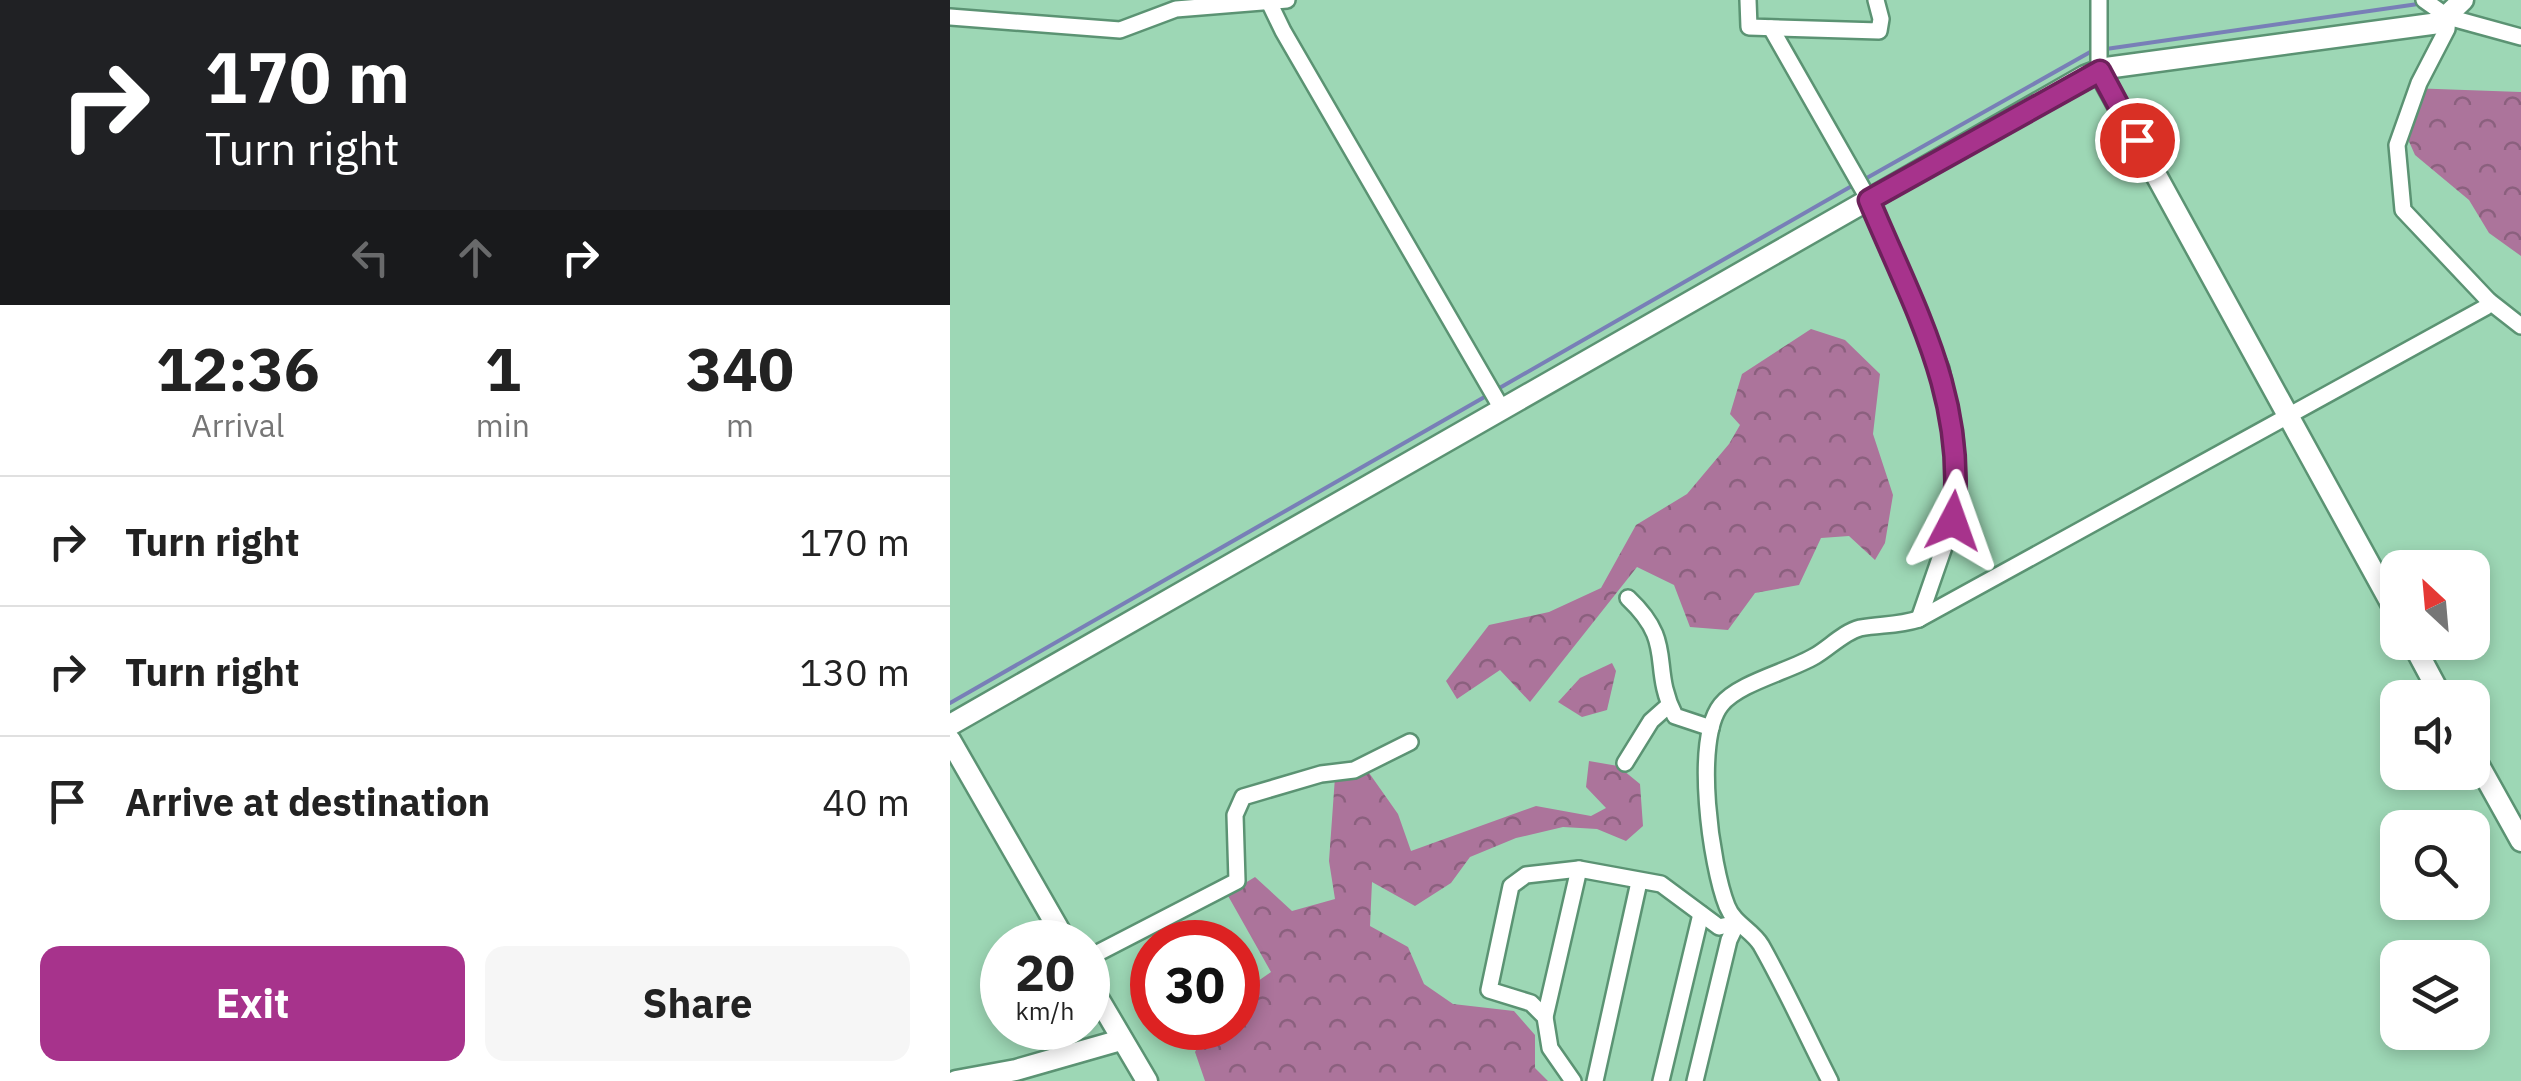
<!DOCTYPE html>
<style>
body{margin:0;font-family:"IBM Plex Sans",sans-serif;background:#f6f6f6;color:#222;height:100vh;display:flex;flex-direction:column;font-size:38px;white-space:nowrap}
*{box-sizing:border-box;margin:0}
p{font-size:32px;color:#767676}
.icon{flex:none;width:55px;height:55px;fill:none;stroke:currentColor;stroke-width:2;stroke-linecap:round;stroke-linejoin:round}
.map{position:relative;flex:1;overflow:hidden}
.details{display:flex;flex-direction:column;background:#fff;width:950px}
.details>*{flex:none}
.hud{background:#202124;color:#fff;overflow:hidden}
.needle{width:65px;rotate:334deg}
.controls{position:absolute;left:1430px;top:550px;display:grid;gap:20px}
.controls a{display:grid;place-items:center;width:110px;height:110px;border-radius:20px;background:#fff;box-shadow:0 5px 15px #0003;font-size:50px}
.speed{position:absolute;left:30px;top:920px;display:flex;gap:20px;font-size:50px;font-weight:700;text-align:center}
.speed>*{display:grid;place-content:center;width:130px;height:130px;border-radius:50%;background:#fff;box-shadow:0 5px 15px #0003;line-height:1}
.speed small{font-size:25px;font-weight:400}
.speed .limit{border:15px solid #d22;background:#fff;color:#111}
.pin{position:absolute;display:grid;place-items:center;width:85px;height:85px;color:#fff;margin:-42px;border:5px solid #fff;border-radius:50%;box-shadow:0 2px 10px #0007}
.me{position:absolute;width:110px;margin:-55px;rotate:4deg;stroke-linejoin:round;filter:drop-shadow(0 0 8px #0008)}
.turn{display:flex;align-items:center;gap:35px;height:210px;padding:0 40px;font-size:45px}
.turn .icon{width:130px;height:130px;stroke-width:2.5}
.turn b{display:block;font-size:70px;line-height:85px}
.lanes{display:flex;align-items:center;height:95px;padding:0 40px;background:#0003;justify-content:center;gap:50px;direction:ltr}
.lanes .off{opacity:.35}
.eta{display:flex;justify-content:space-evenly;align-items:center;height:170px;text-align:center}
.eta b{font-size:60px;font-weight:700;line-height:70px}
.action{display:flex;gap:20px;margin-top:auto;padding:20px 40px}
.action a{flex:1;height:115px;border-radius:20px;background:#a7338c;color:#fff;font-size:40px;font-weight:700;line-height:115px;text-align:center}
.action a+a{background:#f6f6f6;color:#222}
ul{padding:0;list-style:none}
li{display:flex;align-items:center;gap:30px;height:130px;padding:0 40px;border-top:2px solid #e0e0e0}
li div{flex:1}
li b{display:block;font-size:38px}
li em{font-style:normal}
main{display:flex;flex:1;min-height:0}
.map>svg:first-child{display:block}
.forest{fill:url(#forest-crowns)}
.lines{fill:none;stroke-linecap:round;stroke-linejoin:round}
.stream{stroke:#787fb7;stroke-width:4}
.minor-casing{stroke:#5b9373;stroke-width:20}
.tertiary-casing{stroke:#5b9373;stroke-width:25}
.minor{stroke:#fff;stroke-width:15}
.tertiary{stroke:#fff;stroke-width:20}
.route-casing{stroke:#6d215b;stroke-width:25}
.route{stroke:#a7338c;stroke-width:18}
</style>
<main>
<section class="details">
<div class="hud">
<div class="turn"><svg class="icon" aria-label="right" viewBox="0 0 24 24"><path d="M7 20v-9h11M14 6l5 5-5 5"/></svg><div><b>170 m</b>Turn right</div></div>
<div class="lanes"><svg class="icon off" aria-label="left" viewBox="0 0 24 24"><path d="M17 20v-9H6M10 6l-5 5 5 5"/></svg><svg class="icon off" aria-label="ahead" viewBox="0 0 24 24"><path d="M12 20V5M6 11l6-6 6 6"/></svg><svg class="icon" aria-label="right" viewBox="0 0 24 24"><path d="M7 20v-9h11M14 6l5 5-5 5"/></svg></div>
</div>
<div class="eta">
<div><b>12:36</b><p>Arrival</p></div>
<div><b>1</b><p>min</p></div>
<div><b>340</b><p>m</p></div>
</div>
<ul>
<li><svg class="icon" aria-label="right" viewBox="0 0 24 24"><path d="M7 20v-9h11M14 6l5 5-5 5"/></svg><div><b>Turn right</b></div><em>170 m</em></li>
<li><svg class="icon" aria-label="right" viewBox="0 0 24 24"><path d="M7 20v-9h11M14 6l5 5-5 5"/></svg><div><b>Turn right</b></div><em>130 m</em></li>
<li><svg class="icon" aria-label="arrive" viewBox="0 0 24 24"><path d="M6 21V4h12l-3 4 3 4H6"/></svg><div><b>Arrive at destination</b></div><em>40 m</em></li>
</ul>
<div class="action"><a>Exit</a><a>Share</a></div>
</section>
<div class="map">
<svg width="1571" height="1081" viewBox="0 0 1571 1081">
<defs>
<pattern id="forest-crowns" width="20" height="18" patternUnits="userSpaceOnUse" patternTransform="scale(2.5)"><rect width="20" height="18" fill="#ac749b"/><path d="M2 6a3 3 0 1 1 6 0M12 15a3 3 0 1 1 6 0" fill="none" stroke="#8b607e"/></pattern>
</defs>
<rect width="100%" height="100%" fill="#9dd7b5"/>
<!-- forest -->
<g class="forest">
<path d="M1459,88L1571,92V256L1539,233L1519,200L1465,155L1450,121Z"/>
<path d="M861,329L895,340L930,374L923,434L943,495L935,543L925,560L899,536L871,538L849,585L805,593L778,630L740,627L724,585L687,567L580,702L550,670L507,699L496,681L539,625L599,612L651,588L686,525L737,494L779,444L790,425L780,414L792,374Z"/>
<path d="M662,663L666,671L657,710L632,717L608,702L630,678Z"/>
<path d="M639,761L668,766L690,784L693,826L676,841L647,829L613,827L566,838L520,857L501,883L465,906L422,882L420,926L458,947L474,984L503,1004L564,1011L585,1035V1068L598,1081H255L245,1052L258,1028H288V995L321,972L277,894L305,877L342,911L385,899L379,861L385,777L417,770L448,814L461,851L586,806L641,816L656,808L636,787Z"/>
</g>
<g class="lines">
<!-- stream -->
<g class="stream">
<path d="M1156,49L1468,4"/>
<path d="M915,179L1142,51"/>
<path d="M546,390L907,183"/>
<path d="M0,703L538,395"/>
</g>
<!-- minor casing -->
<g class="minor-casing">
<g id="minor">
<path d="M318,0L333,31L552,409"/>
<path d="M798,0L799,27L929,31L931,19L926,0"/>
<path d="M1149,0V71"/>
<path d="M1474,0L1498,17L1571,37"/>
<path d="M0,17L170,30L226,9L337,0"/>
<path d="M1498,17L1497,29L1469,83L1447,145L1453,210L1539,301L1571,326"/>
<path d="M821,28L919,200L991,369L1005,438L1008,484L1003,521L969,619"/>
<path d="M678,598C727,644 699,665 725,716L761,728"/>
<path d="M675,763L701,721L719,705"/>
<path d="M138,958L287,881L285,815L293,797L371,774L404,770L460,742"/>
<path d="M595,1017L629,869"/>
<path d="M623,1081L600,1048L595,1017L581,1003L539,990L561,886L576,875L629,869L711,884L769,927L787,923"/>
<path d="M645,1081L689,882"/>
<path d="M711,1081L751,914"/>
<path d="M745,1081L779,940L787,923"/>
<path d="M880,1081C857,1036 836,989 811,945C802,930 784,924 777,906C761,866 743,740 771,705C788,683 840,671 865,656C879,648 894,632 910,628C931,624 947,626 969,619L1536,307L1539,301"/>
</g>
</g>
<!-- tertiary casing -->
<g class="tertiary-casing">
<g id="tertiary">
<path d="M1149,71L1448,616"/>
<path d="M1462,642L1492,698"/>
<path d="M0,725L1135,76L1156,68L1489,23L1513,0"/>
<path d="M0,740L116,942"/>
<path d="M1522,753L1571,841"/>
<path d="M138,981L197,1081"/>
<path d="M6,1081L66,1070L171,1040"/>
</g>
</g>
<!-- minor -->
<use href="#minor" class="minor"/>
<!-- tertiary -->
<use href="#tertiary" class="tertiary"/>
</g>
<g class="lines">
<!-- route casing -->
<g class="route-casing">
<path id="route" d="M1003,521C1018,399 964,308 919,200L1150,71L1187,140"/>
</g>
<!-- route -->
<use href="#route" class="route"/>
</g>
</svg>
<div class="controls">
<a><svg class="needle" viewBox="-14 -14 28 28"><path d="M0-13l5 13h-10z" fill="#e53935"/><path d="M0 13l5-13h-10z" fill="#767676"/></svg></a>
<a><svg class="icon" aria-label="sound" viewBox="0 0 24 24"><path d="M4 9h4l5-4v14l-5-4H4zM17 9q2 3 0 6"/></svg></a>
<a><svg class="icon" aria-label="search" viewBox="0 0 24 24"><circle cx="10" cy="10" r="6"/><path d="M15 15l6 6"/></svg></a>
<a><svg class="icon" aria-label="layers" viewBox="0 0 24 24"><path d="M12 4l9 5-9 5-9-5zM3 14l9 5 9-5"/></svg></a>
</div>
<div class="speed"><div>20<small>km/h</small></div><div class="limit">30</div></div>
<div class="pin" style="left:1187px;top:140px;background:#d93025"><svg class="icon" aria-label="arrive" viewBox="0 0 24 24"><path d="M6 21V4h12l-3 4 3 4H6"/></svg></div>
<svg class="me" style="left:1003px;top:521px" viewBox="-20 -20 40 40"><path d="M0-17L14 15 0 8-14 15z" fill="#a7338c" stroke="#fff" stroke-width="4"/></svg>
</div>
</main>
